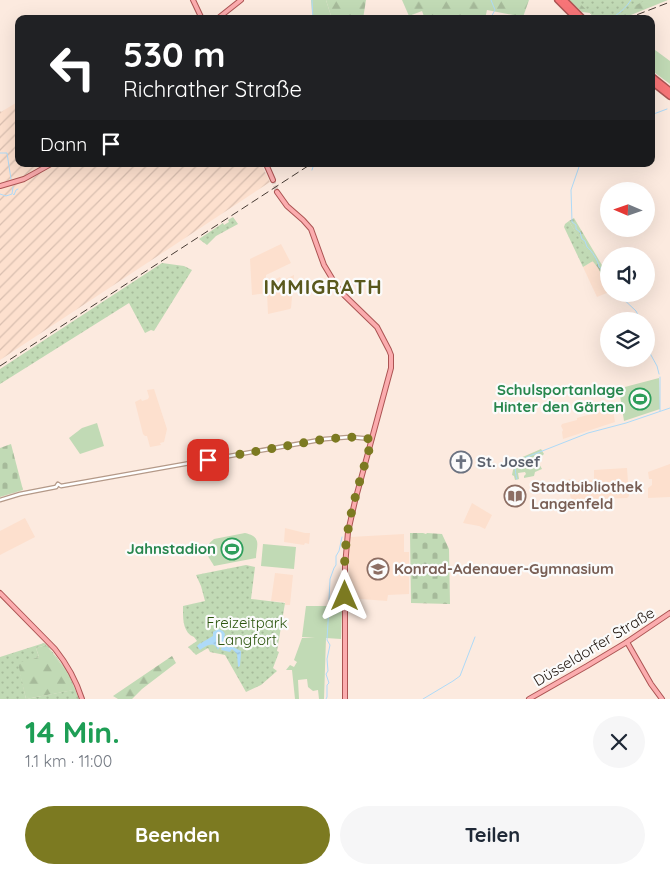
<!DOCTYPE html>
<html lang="de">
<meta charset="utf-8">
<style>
body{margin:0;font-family:Quicksand,sans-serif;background:#f6f6f7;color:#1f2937;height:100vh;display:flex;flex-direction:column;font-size:19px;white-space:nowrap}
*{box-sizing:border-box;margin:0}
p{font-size:16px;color:#747a83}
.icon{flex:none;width:28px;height:28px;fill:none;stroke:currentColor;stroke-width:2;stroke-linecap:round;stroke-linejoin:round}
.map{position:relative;height:699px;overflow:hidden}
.panel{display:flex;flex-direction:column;background:#fff;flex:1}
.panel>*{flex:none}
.guide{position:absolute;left:15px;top:15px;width:640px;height:152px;border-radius:10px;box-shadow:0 5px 20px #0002;background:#202124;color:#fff;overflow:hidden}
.needle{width:32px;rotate:272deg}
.controls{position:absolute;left:600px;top:182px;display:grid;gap:10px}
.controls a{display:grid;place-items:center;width:55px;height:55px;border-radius:50%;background:#fff;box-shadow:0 5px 20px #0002;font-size:25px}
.pin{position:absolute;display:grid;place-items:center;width:42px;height:42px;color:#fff;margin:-21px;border-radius:10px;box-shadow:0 2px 8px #0006}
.me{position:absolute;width:55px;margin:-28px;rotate:0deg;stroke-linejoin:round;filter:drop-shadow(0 0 4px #0008)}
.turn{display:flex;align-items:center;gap:18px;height:105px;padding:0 25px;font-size:22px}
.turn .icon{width:65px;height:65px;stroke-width:2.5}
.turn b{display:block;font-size:35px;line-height:42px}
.then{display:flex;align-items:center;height:48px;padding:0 25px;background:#0003;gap:10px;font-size:19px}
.round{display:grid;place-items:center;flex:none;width:52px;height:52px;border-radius:26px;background:#f6f6f7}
.head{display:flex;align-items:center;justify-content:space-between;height:85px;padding:0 25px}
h1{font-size:30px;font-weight:800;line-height:38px;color:#1e9e55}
.action{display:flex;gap:10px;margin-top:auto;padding:10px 25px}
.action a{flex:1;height:58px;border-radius:30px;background:#7c7a21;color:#fff;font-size:20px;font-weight:800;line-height:58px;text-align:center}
.action a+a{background:#f6f6f7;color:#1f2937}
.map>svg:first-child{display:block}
.built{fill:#fde0ce}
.industrial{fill:url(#industrial-furrows)}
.grass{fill:#c1dab5}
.forest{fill:url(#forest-firs)}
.cemetery{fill:url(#cemetery-stones)}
.park{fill:url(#park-dots);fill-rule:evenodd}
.water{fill:url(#water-ripples)}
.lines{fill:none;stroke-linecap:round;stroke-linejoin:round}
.stream{stroke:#aedaf8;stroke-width:1}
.major-tunnel{stroke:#dbcac0;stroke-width:4;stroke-dasharray:4 2;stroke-linecap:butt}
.minor-casing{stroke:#b49988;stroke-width:5}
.major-casing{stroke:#ac5453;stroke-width:6}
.highway-casing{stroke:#ac5453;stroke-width:8}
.minor{stroke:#fff;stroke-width:2.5}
.major{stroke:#fbacae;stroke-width:4}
.highway{stroke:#f87578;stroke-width:5}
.rail{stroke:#473b34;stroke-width:1;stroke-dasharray:8 4;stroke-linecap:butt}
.route{stroke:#7c7a21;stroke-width:9;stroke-dasharray:0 16.2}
.labels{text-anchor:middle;stroke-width:4.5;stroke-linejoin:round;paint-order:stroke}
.leisure-label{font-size:15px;font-weight:bold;fill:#27864d;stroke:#fbfbfb;text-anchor:end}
.worship-label{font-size:15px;font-weight:bold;fill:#5b616d;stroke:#fbfbfb;text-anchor:start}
.education-label{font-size:15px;font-weight:bold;fill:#785e54;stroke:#fbfbfb;text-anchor:start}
.park-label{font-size:15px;fill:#2c550e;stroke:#fbfbfb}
.street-label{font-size:15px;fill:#20160f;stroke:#fbfbfb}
.district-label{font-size:20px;font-weight:bold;letter-spacing:1px;fill:#59581d;stroke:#fbfbfb}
</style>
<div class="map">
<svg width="670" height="699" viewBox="0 0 670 699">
<defs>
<pattern id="industrial-furrows" width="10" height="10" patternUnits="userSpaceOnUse" patternTransform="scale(1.25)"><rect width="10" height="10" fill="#fde0ce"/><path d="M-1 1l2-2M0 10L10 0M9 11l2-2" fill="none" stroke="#d9bfb0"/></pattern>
<pattern id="forest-firs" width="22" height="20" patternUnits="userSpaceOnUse" patternTransform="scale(1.25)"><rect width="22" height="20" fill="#c1dab5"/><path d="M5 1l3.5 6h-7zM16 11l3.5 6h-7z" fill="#a6ba9a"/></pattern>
<pattern id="cemetery-stones" width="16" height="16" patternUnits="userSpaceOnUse" patternTransform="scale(1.25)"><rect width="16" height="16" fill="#c1dab5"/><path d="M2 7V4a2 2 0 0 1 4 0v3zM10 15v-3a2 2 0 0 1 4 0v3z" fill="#a6ba9a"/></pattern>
<pattern id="park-dots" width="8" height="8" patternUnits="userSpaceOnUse" patternTransform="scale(1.25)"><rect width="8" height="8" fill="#c1dab5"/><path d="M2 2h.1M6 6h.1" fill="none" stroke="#a6ba9a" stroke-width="1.8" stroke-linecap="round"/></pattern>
<pattern id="water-ripples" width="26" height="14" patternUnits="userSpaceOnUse" patternTransform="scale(1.25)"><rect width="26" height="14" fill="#aedaf8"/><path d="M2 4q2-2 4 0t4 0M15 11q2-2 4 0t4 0" fill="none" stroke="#95bad3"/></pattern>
</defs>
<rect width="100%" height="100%" fill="#fceadf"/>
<!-- built -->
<g class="built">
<path d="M281,244L291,263L266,275V284L280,277L282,281L294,275L291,308L290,309L268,314L267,293L252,295L250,259Z"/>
<path d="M593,261L609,284V292L597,297L583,267Z"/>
<path d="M154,389L167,429L164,442L160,443L161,445L150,447L147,436H145L143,434L135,402L141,399L142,401L148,399L149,397L147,390Z"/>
<path d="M608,409L609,411L613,410L615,422L563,439L562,432L563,430L561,426L562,424L577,420V418Z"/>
<path d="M670,464V497L648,498V488L652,485V479H649L648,472Z"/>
<path d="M627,468L629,496L627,498L571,500L570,494L565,481L570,479H572L575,483L580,480H594V470Z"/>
<path d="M472,503L492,515L485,529L479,526L463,523Z"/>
<path d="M25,518L35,537L0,555V531Z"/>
<path d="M285,528L305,533H310L309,544L305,543L304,545L284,542Z"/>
<path d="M404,534V552H409V594L388,595L387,601L348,598L349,550L350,537Z"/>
<path d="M275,573L293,575L290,605H285V602L271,601Z"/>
</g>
<!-- industrial -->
<path class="industrial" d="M19,101V164H261L270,182L0,360V111L1,112Z"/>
<!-- grass -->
<g class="grass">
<path d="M311,0H326L332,19H313L312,13Z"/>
<path d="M651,47L670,61V84L651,70Z"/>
<path d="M659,378L660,409L624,421L619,389L621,388Z"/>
<path d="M97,423L104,446L80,454L69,438L82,428Z"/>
<path d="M541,449L544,454L537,460L542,469L535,472L534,476L524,478V476L526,474L525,472L518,473L519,479L515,480L514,476L512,475L514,465L518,459Z"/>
<path d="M245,533C263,537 256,546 256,558L214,566C208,555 200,550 214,539Z"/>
<path d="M263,544L296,547L294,569L261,566Z"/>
<path d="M327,605L340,606L342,608L341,639L326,638L324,699H319L318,690L313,691L308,687L307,679L298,680L299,699H295L292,670H286L290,665L294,667L297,662L294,660L302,638H315L302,637L306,606H327Z"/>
</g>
<!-- forest -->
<g class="forest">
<path d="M326,0H366L363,19H332Z"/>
<path d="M402,0H529L523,17L487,10L485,19H425L422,11L409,16Z"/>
<path d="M569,0H668L621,19H596L590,13L582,12Z"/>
<path d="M574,218L609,277V284C604,279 601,274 598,268C596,265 593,262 591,259C584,246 576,234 569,221Z"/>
<path d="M46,645L67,672L74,690L26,699L17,662L39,657L36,648Z"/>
<path d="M172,656L176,663L142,689L132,699H118L113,696Z"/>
</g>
<!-- cemetery -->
<g class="cemetery">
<path d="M11,444L23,490L0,497V448Z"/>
<path d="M410,533H423L426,534L427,533L442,534L449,549L450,604L411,603Z"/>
</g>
<!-- park -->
<g class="park">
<path d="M576,0H646L609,19H596Z"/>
<path d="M233,217L238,224L216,236L207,245L199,239L223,223L224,225L229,222L228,220Z"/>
<path d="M569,221L593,261L583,267L564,227L565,224Z"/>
<path d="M162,263L184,266L192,270L154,331L151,330L145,333L129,303L0,384V369Z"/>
<path d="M246,565L255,567L251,599L285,603L277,651L279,652L273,668L277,671L261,685L246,692L225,655L210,652L208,648L196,655L188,647L197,641L194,637C182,632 183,617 183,606L205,601L201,586L196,575Z"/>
<path d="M44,643L47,645L68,672L79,699H0V657ZM46,645L67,672L73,690L26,699L18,663L39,657L36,648Z"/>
</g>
<!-- water -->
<path class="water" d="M218,629L223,631L225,634L224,638L233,647L241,651V653L240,666L238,667L237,654L232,649L230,652L221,650L222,646L221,644L218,650C214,640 206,646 200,650L197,646L200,643L202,644L201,643L213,636V632Z"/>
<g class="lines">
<!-- stream -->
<g class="stream">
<path d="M312,0L313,19"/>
<path d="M490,19L495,10L491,0"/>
<path d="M609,19C618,15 626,8 631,0"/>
<path d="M651,115L667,109"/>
<path d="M0,153H7L11,179"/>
<path d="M580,164L571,190L572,222L576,225V229L580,232L582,239L585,241L587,247C592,251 598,260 599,267L602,269V272L606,274L607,281L609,282"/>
<path d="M312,170L314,164"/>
<path d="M0,194L6,196L12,194L13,187"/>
<path d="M13,194L14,195L16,190L18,189"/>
<path d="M618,294L636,311L641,321"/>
<path d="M646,346L657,366L659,374"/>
<path d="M660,377V411"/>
<path d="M517,479C515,472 514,466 520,460H522L527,457L588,433L626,423L670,408"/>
<path d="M329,600L330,579L334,568L336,565V556L339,551L342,537"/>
<path d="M326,699L327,697V685L329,683L326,674L328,671L327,659L330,645L327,640L329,605"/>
<path d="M423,699L453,681L460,676L475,637"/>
</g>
<!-- major-tunnel -->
<path class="major-tunnel" d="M273,180L277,192"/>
<!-- minor casing -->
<g class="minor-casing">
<path id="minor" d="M0,500L20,494L56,487L58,484L61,486L78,483L325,439L350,437L372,439"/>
</g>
<!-- major casing -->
<g class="major-casing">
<g id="major">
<path d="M193,0L202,19"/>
<path d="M217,19L241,0"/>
<path d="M266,164L273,180"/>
<path d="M0,186L24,179L51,164"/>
<path d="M277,192L287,206L303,220L311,229L324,265L336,285L344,295L377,327L389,350L391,355V368L355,501L348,532L345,566V699"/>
<path d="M0,593L55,649C67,664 76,680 82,699"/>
<path d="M627,642L651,684L662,699"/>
<path d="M529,699L587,666L627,642L670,613"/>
</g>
</g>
<!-- highway casing -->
<g class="highway-casing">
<g id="highway">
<path d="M558,0L577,19"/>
<path d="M564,0L583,19"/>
<path d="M651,76L670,91"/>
<path d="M651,81L670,96"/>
</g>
</g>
<!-- minor -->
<use href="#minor" class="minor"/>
<!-- major -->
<use href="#major" class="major"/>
<!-- highway -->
<use href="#highway" class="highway"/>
<!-- rail -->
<g class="rail">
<path d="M626,19L670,2"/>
<path d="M0,366L311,164"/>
</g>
</g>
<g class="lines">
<!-- route -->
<path class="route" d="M208,460L325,439L350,437L372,439C364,469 353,499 348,530C344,552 344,574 345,596"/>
</g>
<!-- icons -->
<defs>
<g id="stadium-ring" transform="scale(1.125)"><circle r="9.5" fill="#fbfbfb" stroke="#2e9e5b" stroke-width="1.5"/><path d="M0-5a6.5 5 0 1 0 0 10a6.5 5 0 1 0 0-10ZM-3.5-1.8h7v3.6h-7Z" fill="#2e9e5b"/></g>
<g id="church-ring" transform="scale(1.125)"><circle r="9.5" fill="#fbfbfb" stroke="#6b7280" stroke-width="1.5"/><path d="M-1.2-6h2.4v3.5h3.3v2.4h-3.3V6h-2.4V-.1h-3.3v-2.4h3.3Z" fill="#6b7280"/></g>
<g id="library-ring" transform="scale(1.125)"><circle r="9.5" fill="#fbfbfb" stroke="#8d6e63" stroke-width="1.5"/><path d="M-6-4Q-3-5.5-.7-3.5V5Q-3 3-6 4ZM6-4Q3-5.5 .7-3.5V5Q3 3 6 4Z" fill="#8d6e63"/></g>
<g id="school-ring" transform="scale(1.125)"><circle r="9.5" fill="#fbfbfb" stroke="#8d6e63" stroke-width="1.5"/><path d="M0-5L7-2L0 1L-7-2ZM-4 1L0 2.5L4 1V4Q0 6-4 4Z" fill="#8d6e63"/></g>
</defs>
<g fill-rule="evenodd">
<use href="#stadium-ring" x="640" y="399"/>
<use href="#church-ring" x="461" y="462"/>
<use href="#library-ring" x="515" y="496"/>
<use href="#stadium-ring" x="232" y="549"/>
<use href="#school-ring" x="378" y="569"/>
</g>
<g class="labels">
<!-- leisure labels -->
<g class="leisure-label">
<text x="624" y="395">Schulsportanlage<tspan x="624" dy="17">Hinter den Gärten</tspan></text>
<text x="216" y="554">Jahnstadion</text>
</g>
<!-- worship labels -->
<g class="worship-label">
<text x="477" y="467">St. Josef</text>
</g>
<!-- education labels -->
<g class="education-label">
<text x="531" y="492">Stadtbibliothek<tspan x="531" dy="17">Langenfeld</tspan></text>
<text x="394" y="574">Konrad-Adenauer-Gymnasium</text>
</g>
<!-- park labels -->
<g class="park-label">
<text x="247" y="628">Freizeitpark<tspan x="247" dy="17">Langfort</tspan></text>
</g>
<!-- street labels -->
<g class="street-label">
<text transform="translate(594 647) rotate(-31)" y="5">Düsseldorfer Straße</text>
</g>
<!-- district labels -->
<g class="district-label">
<text x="323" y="294">IMMIGRATH</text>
</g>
</g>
</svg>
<div class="controls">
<a><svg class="needle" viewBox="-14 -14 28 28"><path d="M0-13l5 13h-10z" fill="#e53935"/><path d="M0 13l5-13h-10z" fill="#747a83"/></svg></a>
<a><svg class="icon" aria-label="sound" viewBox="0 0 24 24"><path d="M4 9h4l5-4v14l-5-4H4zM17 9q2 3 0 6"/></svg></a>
<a><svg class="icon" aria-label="layers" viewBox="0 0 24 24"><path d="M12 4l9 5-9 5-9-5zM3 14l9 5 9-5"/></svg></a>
</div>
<div class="pin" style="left:208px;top:460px;background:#d93025"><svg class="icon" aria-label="arrive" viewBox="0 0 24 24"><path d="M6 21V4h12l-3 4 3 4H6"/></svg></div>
<svg class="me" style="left:345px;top:596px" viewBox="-20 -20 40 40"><path d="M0-17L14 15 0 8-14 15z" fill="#7c7a21" stroke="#fff" stroke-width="4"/></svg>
<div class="guide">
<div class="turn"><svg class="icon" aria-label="left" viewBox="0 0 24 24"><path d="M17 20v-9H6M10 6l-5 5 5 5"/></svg><div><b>530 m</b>Richrather Straße</div></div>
<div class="then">Dann<svg class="icon" aria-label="arrive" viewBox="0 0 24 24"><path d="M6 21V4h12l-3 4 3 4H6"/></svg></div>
</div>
</div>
<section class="panel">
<div class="head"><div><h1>14 Min.</h1><p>1.1 km · 11:00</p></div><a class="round"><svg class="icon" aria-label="close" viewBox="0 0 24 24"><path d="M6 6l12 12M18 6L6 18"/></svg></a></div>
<div class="action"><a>Beenden</a><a>Teilen</a></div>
</section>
